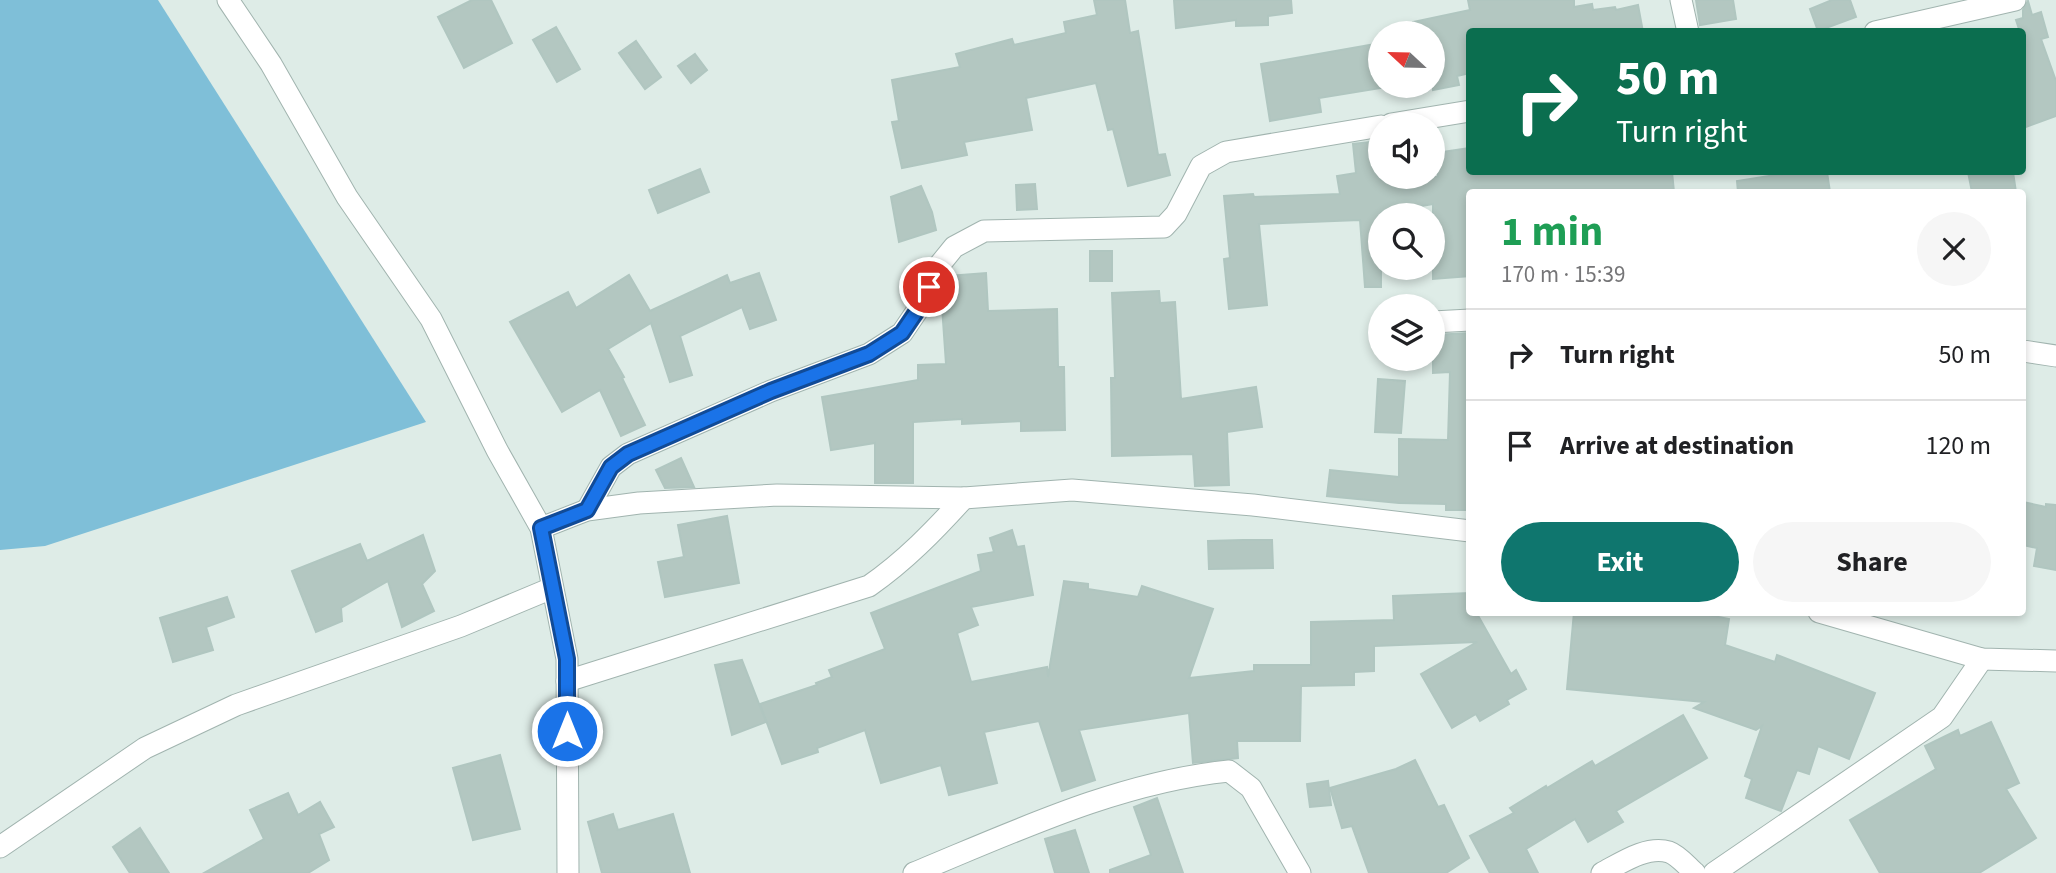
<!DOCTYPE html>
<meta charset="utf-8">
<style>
body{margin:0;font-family:"Source Sans 3",sans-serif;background:#f6f6f6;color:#202124;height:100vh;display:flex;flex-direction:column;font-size:26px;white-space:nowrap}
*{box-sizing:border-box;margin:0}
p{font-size:23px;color:#757577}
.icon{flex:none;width:38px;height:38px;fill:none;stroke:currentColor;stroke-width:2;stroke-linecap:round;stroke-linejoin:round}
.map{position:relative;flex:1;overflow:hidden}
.side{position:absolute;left:1466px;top:189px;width:560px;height:427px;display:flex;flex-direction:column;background:#fff;border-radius:7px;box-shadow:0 4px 10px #0003}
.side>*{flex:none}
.banner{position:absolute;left:1466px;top:28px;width:560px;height:147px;border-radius:7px;box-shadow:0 4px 10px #0003;background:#0b6e4f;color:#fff;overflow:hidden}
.needle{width:46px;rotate:292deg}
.buttons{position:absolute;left:1368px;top:21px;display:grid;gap:14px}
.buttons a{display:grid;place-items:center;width:77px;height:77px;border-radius:50%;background:#fff;box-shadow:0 4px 10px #0003;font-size:35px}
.pin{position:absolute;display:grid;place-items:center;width:60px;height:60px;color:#fff;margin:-30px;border:4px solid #fff;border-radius:50%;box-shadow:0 2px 7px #0007}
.me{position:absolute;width:77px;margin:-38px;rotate:0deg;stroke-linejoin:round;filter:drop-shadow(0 0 5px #0008)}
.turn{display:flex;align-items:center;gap:24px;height:147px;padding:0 35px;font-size:32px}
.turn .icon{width:91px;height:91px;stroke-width:2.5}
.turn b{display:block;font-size:49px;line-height:60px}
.round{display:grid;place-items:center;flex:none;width:74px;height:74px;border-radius:37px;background:#f6f6f6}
.overview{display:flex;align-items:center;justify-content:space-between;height:119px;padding:0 35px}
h1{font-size:42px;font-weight:700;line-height:52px;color:#1e9e55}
.primary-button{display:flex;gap:14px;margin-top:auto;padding:14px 35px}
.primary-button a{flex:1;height:80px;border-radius:42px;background:#0f766e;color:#fff;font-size:28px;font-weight:700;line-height:80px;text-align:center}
.primary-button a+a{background:#f6f6f6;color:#202124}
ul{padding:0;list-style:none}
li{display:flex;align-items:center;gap:21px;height:91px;padding:0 35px;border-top:2px solid #e0e0e0}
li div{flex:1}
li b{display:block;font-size:26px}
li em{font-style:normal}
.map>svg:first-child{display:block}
.water{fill:#7fbfd8}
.building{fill:#b3c7c1;stroke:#b0c6c0;stroke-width:2}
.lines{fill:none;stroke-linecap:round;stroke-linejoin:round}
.minor-casing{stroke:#a1b4af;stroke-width:23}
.minor{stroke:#fff;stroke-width:21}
.route-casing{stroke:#114b97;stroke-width:18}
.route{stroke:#1a73e8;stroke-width:12}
</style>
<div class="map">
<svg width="2056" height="873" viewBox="0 0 2056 873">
<rect width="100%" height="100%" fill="#deece7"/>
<!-- water -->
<path class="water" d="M0,0H158L426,422L45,546L0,550Z"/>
<!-- building -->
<g class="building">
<path d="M472,0H491L512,43L464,68L438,17Z"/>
<path d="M1094,0H1125L1130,33L1138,31L1158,155L1165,154L1170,175L1128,186L1113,129L1108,130L1096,83L1026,98L1032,130L964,142L967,155L902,168L892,122L899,121L892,80L960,67L956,54L1012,39L1014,45L1066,33L1064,22L1097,15Z"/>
<path d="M1174,0H1291L1292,13L1268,16V25L1236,26V20L1176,28Z"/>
<path d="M1468,0H1574V7L1592,4L1593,10L1615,7L1616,10L1638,5L1643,32H1470V73L1457,76L1459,85L1433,90V32H1414L1413,22L1470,10Z"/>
<path d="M1696,0H1733L1736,19L1700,25Z"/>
<path d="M1832,0H1850L1856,17L1818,31L1810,9Z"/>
<path d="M2028,1L2032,15L2041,12L2048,37L2041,39L2056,81V116L2023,128V32H2020L2016,20L2023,18V10Z"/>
<path d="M556,27L580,69L557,82L533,40Z"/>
<path d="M636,41L661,77L645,89L619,53Z"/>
<path d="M1381,43V88L1319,98L1321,112L1270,121L1261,64Z"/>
<path d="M695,54L707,70L691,83L678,66Z"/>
<path d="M1379,141L1381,180L1400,177H1438L1435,153L1470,148V172H1672L1674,192H1470V276L1433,279V204L1381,213V287H1365L1360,220L1259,224L1267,305L1229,309L1224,259L1230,258L1224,196L1253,194L1254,197L1340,194L1337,176L1356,173L1353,144Z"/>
<path d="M700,169L709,192L658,213L649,190Z"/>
<path d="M1795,172H1827L1830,192H1738L1737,181Z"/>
<path d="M1968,172H2013L2016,192H1972Z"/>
<path d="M1035,184L1037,209L1017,210L1016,185Z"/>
<path d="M921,186L932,212L936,230L899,242L891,197Z"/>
<rect x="1090" y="251" width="22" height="30"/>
<path d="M759,273L776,320L750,329L742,307L680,336L692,375L670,382L651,323L608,349L624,377L622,378L645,425L621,436L600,390L562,412L510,322L568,292L576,308L629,275L650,311L727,275L730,283Z"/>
<path d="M986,273L988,311L1057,309L1058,367H1064L1065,430L1021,431V421L962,424V419L913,422V483H875V443L831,450L822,397L918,380V365L946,364L941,292L948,276Z"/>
<path d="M1159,291L1160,303L1175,302L1181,399L1256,387L1262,427L1227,432L1229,485L1195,486L1193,454L1112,456L1111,378H1115L1112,293Z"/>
<path d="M1470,333V510H1446V504L1399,503L1327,496L1330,470L1399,477V439L1448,440L1450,372L1433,373V335Z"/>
<path d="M1378,379L1405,381L1401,433L1375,432Z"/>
<path d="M681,458L694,487L665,488L656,470Z"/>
<path d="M2023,502L2046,507V504L2056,505V570L2034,566L2037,548L2023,545Z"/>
<path d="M727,516L739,583L665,597L658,562L684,557L678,525Z"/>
<path d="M1012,530L1017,547L1024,546L1033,595L971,607L978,625L957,633L971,682L1047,667L1048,677L1064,581L1088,584V589L1138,597L1142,586L1213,609L1189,678L1254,671V665H1311V622L1394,620L1393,596L1470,593V612H1476L1511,674L1516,670L1526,689L1507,700L1509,704L1480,721L1476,714L1452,728L1421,674L1477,642L1374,646V671L1354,672V685L1301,686L1300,741H1237L1238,758L1193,763L1189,713L1079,730L1095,780L1062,791L1039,721L984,732L997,783L949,795L941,765L881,783L865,730L817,748L818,752L782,764L760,704L817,685L816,683L832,677L829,670L885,649L871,613L981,571L978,555L994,552L990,538Z"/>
<path d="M423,535L435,571L422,584L434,611L402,627L388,581L341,608L342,621L316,632L292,571L360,544L367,561Z"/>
<path d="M1243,540H1272L1273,568L1209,569L1208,541Z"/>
<path d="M227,597L234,617L206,627L213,650L173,662L160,618Z"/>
<path d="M1574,612H1694L1729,619L1725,645L1775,662L1777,655L1875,693L1849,759L1818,746L1809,774L1797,770L1781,811L1746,798L1752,779L1745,776L1762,726L1756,730L1694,708L1704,702L1567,689Z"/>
<path d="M742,660L766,722L732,735L715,665Z"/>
<path d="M1683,715L1707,758L1616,811L1623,822L1588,842L1575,819L1526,849L1538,873H1490L1470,836L1514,813L1510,808L1546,786L1547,788L1592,761L1595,766Z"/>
<path d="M1991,722L2019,783L2006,789L2036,838L1979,873H1880L1850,820L1936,769L1925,746L1958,730L1960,736Z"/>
<path d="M500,755L520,829L473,840L453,768Z"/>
<path d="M1415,760L1438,807L1444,805L1469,858L1446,873H1369L1352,826L1342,828L1330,788L1396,769Z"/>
<path d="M1328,781L1331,805L1310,807L1307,784Z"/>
<path d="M288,793L298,815L320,802L334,827L319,834L329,860L308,873H204L264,839L250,810Z"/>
<path d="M1157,798L1183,873H1110V870L1151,855L1134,807Z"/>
<path d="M613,814L618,830L673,814L690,873H602L588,822Z"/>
<path d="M140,828L169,873H130L113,847Z"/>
<path d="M1075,830L1089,873H1055L1045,839Z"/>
</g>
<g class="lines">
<!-- minor casing -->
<g class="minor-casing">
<g id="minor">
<path d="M228,0L271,64L347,197L431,319L497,450L541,528L567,659L568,873"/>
<path d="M1681,0L1688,32"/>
<path d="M1875,32L2015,0"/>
<path d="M1391,124L1470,111"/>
<path d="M1433,322L1470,320"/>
<path d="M2023,351L2056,356"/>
<path d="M587,510L611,467L628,454L771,391L869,354L902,333L921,305L937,268L954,247L984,231L1164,227L1176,214L1201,166L1226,152L1381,126"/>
<path d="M541,528L587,510L639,503L777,495L964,498L1072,490L1253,505L1470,531"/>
<path d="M1819,612L1982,659L2056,661"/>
<path d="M567,681L869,586C905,561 934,531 964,498"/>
<path d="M0,847L145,748L236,705L461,626L552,588"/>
<path d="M914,873C1016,831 1119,782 1229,771L1251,788L1300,873"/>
<path d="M1602,873C1621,863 1647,845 1669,852C1678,855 1688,867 1695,873"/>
<path d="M1714,873L1942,717L1982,659"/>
</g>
</g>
<!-- minor -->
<use href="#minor" class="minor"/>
</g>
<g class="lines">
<!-- route casing -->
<g class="route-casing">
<path id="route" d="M567,731V659L541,528L587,510L611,467L628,454L771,391L869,354L902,333L921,305L929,287"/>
</g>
<!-- route -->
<use href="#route" class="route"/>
</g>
</svg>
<div class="buttons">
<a><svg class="needle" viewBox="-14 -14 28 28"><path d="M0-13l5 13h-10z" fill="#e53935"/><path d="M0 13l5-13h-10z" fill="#757577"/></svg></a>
<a><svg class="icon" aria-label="sound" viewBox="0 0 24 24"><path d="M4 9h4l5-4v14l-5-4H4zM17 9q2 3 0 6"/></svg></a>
<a><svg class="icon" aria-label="search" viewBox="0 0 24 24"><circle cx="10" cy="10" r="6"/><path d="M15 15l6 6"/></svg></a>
<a><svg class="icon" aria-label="layers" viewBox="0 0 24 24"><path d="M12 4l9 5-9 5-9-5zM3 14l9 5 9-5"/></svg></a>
</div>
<div class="pin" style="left:929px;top:287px;background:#d93025"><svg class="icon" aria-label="arrive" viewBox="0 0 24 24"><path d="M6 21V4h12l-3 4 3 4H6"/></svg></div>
<svg class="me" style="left:567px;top:731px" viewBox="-20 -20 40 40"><circle r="17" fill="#1a73e8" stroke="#fff" stroke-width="3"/><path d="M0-11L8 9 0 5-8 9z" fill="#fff"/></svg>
<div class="banner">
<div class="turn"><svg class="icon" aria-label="right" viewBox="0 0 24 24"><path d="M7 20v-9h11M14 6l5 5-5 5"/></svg><div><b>50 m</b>Turn right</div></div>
</div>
<section class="side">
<div class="overview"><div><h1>1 min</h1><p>170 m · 15:39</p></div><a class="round"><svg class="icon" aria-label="close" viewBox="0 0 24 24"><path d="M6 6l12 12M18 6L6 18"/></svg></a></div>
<ul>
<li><svg class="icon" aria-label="right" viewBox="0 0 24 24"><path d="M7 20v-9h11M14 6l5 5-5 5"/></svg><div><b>Turn right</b></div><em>50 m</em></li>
<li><svg class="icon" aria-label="arrive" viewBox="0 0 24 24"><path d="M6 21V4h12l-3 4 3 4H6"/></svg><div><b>Arrive at destination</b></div><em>120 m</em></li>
</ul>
<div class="primary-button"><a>Exit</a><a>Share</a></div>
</section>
</div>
